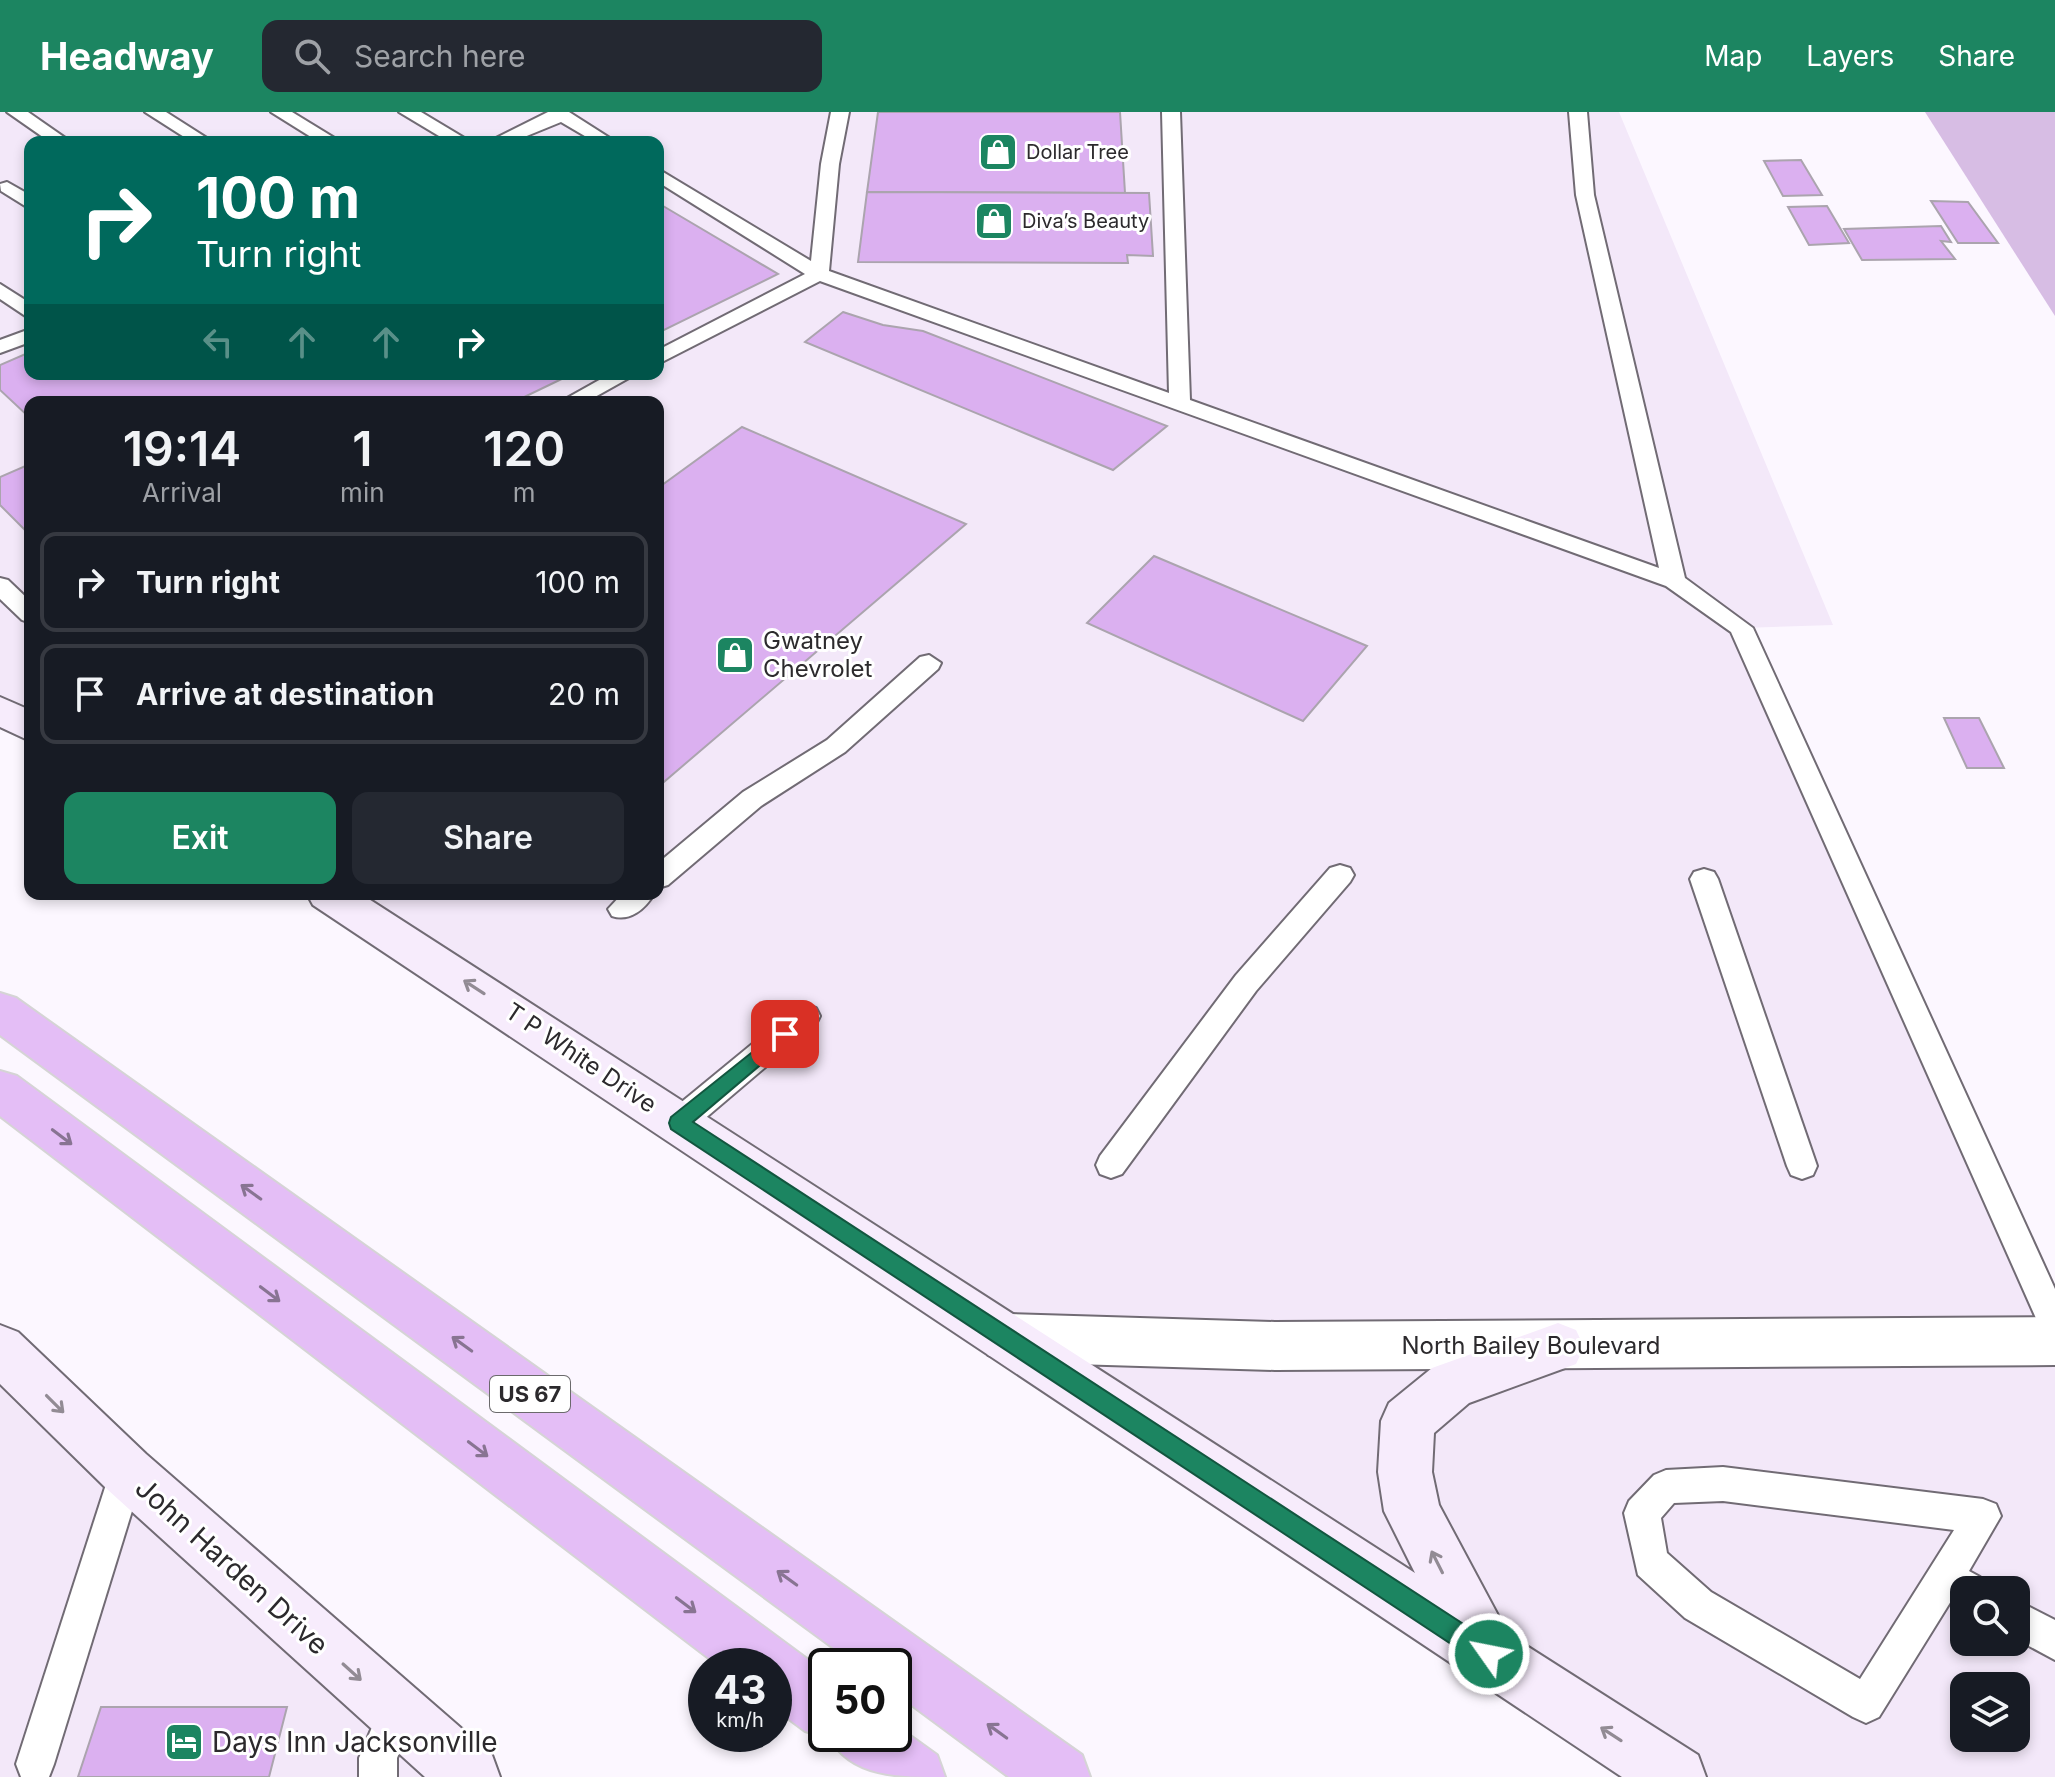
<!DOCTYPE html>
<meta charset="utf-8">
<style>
body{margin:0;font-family:Inter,sans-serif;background:#242831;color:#f1f3f6;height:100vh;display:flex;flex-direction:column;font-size:30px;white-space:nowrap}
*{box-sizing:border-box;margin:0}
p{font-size:26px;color:#9ea1a6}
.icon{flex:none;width:44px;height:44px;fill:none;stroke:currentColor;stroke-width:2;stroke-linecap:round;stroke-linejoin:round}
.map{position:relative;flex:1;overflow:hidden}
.panel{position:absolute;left:24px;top:284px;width:640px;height:504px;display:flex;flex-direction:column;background:#171b24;border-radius:16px;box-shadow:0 4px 12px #0003}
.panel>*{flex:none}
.guide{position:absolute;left:24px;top:24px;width:640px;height:244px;border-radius:16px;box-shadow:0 4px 12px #0003;background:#00695c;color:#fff;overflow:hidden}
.tools{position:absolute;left:1950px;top:1464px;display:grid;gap:16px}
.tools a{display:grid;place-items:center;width:80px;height:80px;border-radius:16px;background:#171b24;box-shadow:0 4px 12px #0003;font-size:40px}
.speed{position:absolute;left:688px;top:1536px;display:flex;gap:16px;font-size:40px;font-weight:700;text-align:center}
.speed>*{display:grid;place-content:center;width:104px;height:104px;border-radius:50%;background:#171b24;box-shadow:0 4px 12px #0003;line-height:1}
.speed small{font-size:20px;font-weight:400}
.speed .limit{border:4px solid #111;border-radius:12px;background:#fff;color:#111}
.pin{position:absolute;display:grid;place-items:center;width:68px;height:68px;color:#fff;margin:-34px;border-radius:16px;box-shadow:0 4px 12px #0006}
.me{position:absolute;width:88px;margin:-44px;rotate:303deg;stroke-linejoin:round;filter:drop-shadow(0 0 6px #0008)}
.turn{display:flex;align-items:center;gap:28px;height:168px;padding:0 40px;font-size:36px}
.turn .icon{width:104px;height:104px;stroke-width:2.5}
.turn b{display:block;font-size:56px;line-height:68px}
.lanes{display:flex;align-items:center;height:76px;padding:0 40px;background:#0003;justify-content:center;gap:40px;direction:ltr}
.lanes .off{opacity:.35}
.eta{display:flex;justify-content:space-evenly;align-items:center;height:136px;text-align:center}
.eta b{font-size:48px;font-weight:600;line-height:56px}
.primary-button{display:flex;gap:16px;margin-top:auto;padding:16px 40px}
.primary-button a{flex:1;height:92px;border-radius:16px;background:#1c8561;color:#fff;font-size:32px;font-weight:600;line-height:92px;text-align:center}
.primary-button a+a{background:#242831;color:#f1f3f6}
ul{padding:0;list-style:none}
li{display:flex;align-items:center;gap:24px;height:100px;margin:0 16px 12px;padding:0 24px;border:4px solid #363941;border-radius:16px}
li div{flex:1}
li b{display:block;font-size:30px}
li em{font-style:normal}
header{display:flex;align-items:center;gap:48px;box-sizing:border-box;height:112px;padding:0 40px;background:#1c8561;color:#fff}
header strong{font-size:38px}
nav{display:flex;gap:44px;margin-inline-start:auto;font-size:28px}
.search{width:560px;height:72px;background:#242831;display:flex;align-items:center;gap:20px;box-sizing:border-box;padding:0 28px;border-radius:16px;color:#9ea1a6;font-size:30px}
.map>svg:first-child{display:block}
.built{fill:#f3e8f9;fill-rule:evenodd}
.green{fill:#d7bde4}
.building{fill:#dbb0f0;stroke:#aba4ae;stroke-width:2}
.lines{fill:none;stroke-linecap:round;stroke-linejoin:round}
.lane-casing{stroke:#716b74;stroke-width:4}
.street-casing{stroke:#716b74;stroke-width:4}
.secondary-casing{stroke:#716b74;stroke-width:4}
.highway-casing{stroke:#d5d4d5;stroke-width:4}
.lane{fill:#fff;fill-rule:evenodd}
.street{fill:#fff;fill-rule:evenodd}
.secondary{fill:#f7ecfc;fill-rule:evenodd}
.highway{fill:#e4bef6;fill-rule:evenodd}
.oneway{stroke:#928b94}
.oneway2{stroke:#887492}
.route{fill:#1c8561;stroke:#12563f;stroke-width:2}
.labels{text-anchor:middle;stroke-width:6;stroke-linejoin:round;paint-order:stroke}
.far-poi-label{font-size:20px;fill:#2c2a2d;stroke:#fff;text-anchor:start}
.shield{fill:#fff;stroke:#6b6a6c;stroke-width:2}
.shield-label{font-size:22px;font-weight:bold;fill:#2c2a2d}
.poi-label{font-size:24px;fill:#2c2a2d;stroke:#fff;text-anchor:start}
.street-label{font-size:24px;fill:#2c2a2d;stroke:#fff}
.near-street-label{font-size:28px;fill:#2c2a2d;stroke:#fff}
.near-poi-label{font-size:28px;fill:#2c2a2d;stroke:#fff;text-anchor:start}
</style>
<header>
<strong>Headway</strong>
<div class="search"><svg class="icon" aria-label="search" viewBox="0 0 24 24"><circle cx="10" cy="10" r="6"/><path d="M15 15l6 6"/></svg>Search here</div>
<nav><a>Map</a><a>Layers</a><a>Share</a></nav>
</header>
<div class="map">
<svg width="2055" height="1665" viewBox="0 0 2055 1665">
<rect width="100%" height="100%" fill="#fcf7ff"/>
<!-- built -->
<g class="built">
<path d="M0,0H1619L1833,513L1742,516L2055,1213V1665H1690L328,782H658V290H30V615L0,598ZM30,30H658V262H30ZM1964,1478H2016V1530H1964ZM1964,1574H2016V1626H1964Z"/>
<path d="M0,1237L470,1665H0Z"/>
</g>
<!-- green -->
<path class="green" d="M1925,0H2055V204Z"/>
<!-- building -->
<g class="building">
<path d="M878,0H1120L1125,81L867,80Z"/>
<path d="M1801,48L1822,83L1783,84L1764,49Z"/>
<path d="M867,80L1149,81L1153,144L1127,143L1128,151L858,150Z"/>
<path d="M1931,89L1968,90L1998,131H1958Z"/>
<path d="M658,91L778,162L658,221Z"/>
<path d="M1827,94L1849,131L1809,133L1788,95Z"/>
<path d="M1941,114L1951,130L1941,129L1955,147L1862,148L1844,117Z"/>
<path d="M843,200L883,213L923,219L1167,314L1113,358L805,230Z"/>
<path d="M30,240V262H572L514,290H30V306L0,278V253Z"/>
<path d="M742,315L966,412L658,675V376Z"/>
<path d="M30,352V423L0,393V365Z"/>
<path d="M1154,444L1367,534L1303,609L1087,511Z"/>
<path d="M1944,606H1979L2004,656H1967Z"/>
<path d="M101,1595H287L269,1665H78Z"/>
</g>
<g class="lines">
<!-- lane casing -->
<g class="lane-casing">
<g id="lane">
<path d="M7,0H28L71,30H50Z"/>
<path d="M145,0H166L213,30H192Z"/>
<path d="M271,0H292L341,30H319Z"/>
<path d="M399,0H421L471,30H449Z"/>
<path d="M548,0H569L616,30H595L561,10L512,30H488Z"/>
<path d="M831,0H849L839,52L829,159L1169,281L1162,0H1180L1190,288L1659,456L1576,83L1569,0H1587L1594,83L1685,466L1753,516L2055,1177V1228L2043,1223L2039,1213L1731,520L1666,474L820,169L658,252V238L805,162L658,70V57L811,149L821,52Z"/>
<path d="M7,70L30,83V97L1,79L0,72Z"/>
<path d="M0,172L30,191V207L0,187Z"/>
<path d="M30,217V230L0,241V228Z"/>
<path d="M610,262H636L586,290H560Z"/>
<path d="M0,466L8,468L30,489V511L22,508L0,487Z"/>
<path d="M929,543L941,551L938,557L845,640L761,694L668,773L658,776V751L743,680L827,628L920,545Z"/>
<path d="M1340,753L1350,756L1354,763L1350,770L1256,879L1122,1062L1111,1066L1100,1062L1096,1053L1100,1044L1236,863L1330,756Z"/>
<path d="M1704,757L1714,760L1718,767L1817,1054L1813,1063L1802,1067L1791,1063L1787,1054L1690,767L1694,760Z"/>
<path d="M622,782H654C645,797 630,810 612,804L608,797Z"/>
<path d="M806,893L816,896L820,904L816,912L689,1020L678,1024L667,1020L663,1011L667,1002L796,896Z"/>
<path d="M127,1343L139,1348L144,1360L54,1652L49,1665H21L16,1652L110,1360L115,1348Z"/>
<path d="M1723,1355L1983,1387L1996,1392L2001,1404L1969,1459L1980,1465L1985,1478H1964V1495L1951,1489L1879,1605L1866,1611L1853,1605L1685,1506L1638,1463L1624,1401L1629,1389L1654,1363L1666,1358ZM1723,1389L1954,1418L1860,1567L1711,1480L1667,1441L1661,1406L1674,1391Z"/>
<path d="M2016,1488L2055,1508V1548L2016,1527Z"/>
<path d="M397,1581L410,1587L416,1600L397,1646V1665H359V1646L384,1587Z"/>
</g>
</g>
<!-- street casing -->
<g class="street-casing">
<path id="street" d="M1006,1202L1275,1210L2055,1205V1253L1275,1258L1006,1250L988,1243L980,1226L988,1209Z"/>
</g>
<!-- secondary casing -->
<g class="secondary-casing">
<g id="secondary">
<path d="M0,585L30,598V629L0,615Z"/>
<path d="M307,782H361L1415,1461L1384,1399L1378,1360L1381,1309L1389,1291L1432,1256L1558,1211L1576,1218L1584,1235L1576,1252L1469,1291L1434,1321L1432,1360L1439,1393L1508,1522L1698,1643L1706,1665H1622L313,793Z"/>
<path d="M0,1213L18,1220L146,1342L492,1643L500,1665H425L108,1378L0,1272Z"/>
</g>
</g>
<!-- highway casing -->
<g class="highway-casing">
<g id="highway">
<path d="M0,881L16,886L1082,1643L1090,1665H1009L894,1580V1554H858L0,923Z"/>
<path d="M0,959L17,964L826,1561V1622H894V1612L937,1643L945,1665C899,1665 851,1665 830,1626L805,1619L774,1596V1554H719L0,1004Z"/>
</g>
</g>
<!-- lane -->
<use href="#lane" class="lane"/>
<!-- street -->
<use href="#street" class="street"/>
<!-- secondary -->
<use href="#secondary" class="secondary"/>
<!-- highway -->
<use href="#highway" class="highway"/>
</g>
<!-- one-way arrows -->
<defs><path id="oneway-shaft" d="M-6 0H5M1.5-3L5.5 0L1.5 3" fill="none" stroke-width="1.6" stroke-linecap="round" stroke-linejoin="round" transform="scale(2)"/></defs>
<g class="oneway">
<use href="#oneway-shaft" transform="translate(474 875) rotate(-147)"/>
<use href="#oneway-shaft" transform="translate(55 1292) rotate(45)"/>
<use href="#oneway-shaft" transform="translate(1437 1450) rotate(-117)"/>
<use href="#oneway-shaft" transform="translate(352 1560) rotate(42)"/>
<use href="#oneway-shaft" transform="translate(1611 1622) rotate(-147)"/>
</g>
<g class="oneway2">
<use href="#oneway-shaft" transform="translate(62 1025) rotate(37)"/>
<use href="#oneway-shaft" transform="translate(251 1080) rotate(-144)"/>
<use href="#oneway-shaft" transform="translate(270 1182) rotate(37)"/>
<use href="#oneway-shaft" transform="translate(462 1232) rotate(-144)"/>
<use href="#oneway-shaft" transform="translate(478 1337) rotate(37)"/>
<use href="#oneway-shaft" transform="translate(787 1466) rotate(-144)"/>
<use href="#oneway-shaft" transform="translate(686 1493) rotate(37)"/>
<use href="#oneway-shaft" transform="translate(997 1619) rotate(-144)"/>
</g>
<!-- route -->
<path class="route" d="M785,914L794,922L791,927L693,1010L1497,1534L1501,1542L1497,1551L1489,1554L1480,1551L671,1017L669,1011L671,1005Z"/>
<!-- icons -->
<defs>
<g id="shop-square" transform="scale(2)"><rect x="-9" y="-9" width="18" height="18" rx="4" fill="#1c8561" stroke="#fff"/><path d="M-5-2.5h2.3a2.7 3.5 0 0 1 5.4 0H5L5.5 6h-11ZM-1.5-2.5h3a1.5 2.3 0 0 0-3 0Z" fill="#fff"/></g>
<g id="hotel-square" transform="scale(2)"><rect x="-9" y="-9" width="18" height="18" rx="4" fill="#1c8561" stroke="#fff"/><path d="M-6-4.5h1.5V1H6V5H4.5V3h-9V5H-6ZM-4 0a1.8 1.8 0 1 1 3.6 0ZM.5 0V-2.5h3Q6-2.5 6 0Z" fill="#fff"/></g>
</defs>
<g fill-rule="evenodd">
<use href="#shop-square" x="998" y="40"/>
<use href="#shop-square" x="994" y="109"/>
<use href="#shop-square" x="735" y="543"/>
<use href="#hotel-square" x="184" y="1630"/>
</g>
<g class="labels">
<!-- far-poi labels -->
<g class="far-poi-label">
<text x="1026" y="47">Dollar Tree</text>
<text x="1022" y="116">Diva’s Beauty</text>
</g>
<!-- shield labels -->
<rect class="shield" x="490" y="1264" width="80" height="36" rx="6"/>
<g class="shield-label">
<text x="530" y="1290">US 67</text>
</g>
<!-- poi labels -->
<g class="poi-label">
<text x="763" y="537">Gwatney<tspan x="763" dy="28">Chevrolet</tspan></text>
</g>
<!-- street labels -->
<g class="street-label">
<text transform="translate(581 946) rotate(34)" y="8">T P White Drive</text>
<text x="1531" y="1242">North Bailey Boulevard</text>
</g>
<!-- near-street labels -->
<g class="near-street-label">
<text transform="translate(232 1454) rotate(42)" y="10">John Harden Drive</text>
</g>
<!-- near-poi labels -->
<g class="near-poi-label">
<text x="212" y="1640">Days Inn Jacksonville</text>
</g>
</g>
</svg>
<div class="tools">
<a><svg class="icon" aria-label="search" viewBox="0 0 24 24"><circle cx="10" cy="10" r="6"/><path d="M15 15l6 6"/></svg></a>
<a><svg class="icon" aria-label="layers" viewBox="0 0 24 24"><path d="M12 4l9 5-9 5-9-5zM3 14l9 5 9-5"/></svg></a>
</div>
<div class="speed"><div>43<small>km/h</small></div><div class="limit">50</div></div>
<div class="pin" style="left:785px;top:922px;background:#d93025"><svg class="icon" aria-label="arrive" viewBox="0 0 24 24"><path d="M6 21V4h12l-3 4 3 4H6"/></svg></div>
<svg class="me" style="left:1489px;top:1542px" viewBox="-20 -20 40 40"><circle r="17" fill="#1c8561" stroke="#fff" stroke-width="3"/><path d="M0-11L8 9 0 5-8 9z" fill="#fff"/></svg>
<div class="guide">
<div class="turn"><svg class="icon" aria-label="right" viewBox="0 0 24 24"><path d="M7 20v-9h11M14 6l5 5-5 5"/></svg><div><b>100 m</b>Turn right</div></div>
<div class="lanes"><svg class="icon off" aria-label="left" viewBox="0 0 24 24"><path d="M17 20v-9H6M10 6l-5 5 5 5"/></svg><svg class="icon off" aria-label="ahead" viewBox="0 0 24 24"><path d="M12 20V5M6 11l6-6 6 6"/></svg><svg class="icon off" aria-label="ahead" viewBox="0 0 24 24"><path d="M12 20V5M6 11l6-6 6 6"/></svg><svg class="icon" aria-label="right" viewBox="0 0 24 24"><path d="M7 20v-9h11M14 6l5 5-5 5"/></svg></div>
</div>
<section class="panel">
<div class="eta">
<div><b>19:14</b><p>Arrival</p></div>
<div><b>1</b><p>min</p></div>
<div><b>120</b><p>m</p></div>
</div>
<ul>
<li><svg class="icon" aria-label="right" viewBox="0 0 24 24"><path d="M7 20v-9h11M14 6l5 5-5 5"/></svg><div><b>Turn right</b></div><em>100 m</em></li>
<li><svg class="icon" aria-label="arrive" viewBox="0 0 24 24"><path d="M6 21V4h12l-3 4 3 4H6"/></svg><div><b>Arrive at destination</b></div><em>20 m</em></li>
</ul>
<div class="primary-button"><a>Exit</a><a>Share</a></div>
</section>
</div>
